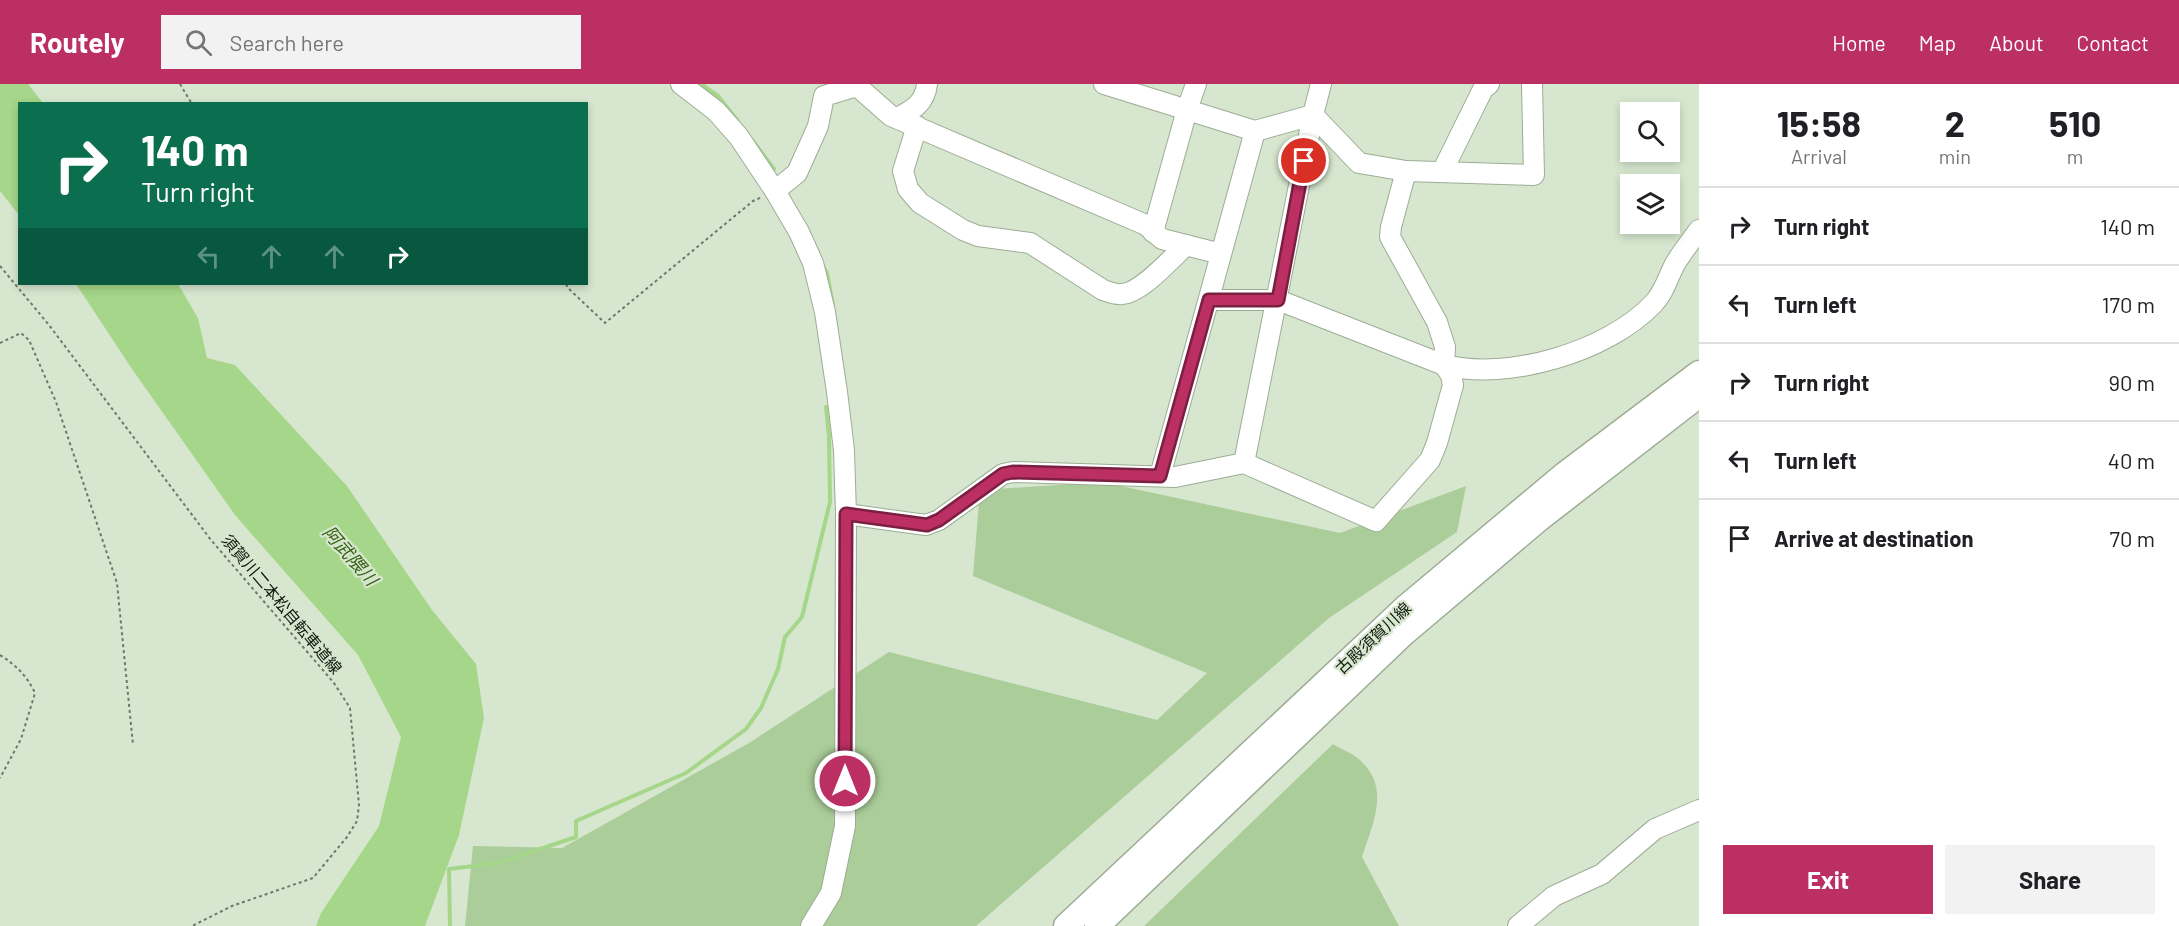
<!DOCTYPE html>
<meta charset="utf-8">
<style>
body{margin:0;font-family:Barlow,"Noto Sans JP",sans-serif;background:#f2f2f2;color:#202124;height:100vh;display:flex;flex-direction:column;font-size:22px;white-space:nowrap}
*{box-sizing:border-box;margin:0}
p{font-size:20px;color:#757577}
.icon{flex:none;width:33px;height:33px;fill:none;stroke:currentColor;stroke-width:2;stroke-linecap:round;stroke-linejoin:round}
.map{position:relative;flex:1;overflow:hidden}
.side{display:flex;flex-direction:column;background:#fff;width:480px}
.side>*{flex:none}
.guide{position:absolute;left:18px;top:18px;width:570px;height:183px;border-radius:0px;box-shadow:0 3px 9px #0003;background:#0b6e4f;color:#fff;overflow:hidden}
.buttons{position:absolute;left:1620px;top:18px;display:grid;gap:12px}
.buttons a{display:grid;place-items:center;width:60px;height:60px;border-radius:0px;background:#fff;box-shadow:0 3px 9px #0003;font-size:30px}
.pin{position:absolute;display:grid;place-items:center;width:51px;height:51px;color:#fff;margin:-26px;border:3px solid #fff;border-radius:50%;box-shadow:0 2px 6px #0007}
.me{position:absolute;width:66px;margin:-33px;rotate:0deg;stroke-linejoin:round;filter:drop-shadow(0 0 4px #0008)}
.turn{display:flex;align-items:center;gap:21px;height:126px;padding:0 24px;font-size:27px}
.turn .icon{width:78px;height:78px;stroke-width:2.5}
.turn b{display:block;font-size:42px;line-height:51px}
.lanes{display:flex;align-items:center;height:57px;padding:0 24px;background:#0003;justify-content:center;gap:30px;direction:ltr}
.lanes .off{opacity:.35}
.eta{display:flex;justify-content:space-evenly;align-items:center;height:102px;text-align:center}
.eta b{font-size:36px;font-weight:700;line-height:42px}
.primary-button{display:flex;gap:12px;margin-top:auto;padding:12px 24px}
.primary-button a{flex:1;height:69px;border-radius:0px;background:#bc2f63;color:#fff;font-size:24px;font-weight:700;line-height:69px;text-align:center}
.primary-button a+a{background:#f2f2f2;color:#202124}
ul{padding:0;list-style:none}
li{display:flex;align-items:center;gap:18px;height:78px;padding:0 24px;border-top:2px solid #e0e0e0}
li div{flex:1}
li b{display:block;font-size:22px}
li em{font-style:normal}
header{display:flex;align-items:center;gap:36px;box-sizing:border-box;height:84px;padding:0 30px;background:#bc2f63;color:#fff}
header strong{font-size:28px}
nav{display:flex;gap:33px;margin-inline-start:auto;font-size:21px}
.search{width:420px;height:54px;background:#f2f2f2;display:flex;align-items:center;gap:15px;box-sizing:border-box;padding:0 21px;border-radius:0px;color:#757577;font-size:22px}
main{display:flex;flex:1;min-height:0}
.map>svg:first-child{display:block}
.green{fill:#abcd99}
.water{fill:#a5d689}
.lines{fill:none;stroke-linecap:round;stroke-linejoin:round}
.stream{stroke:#a5d689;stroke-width:4}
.minor-casing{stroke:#9dac95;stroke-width:22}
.major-casing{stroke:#9dac95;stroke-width:27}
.path{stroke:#6e7868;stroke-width:2;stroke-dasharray:3 3;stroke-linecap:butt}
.minor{stroke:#fff;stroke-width:20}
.major{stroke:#fff;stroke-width:24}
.route-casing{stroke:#7a1f40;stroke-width:15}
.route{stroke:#bc2f63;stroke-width:10}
.labels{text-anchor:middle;stroke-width:4.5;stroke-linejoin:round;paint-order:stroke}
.street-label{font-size:16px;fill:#11170e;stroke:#d7e7cf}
.water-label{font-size:18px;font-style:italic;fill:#356014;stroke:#d7e7cf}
</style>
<header>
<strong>Routely</strong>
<div class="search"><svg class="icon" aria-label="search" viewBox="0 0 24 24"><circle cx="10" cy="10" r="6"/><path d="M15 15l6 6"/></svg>Search here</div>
<nav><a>Home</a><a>Map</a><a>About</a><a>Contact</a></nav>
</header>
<main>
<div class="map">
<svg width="1699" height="842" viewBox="0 0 1699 842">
<rect width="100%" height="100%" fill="#d7e7cf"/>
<!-- green -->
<g class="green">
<path d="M1102,398L1340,449L1466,402L1457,448L1329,534L976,842H465L473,762L562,764L749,659L889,568L1157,636L1207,589L973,492L980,406Z"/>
<path d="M1333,660C1341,665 1354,670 1361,677C1391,705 1372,741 1362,773L1399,842H1144Z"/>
</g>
<!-- water -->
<g class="water">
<path d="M0,0H28L43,19L20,20L19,131L0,107Z"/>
<path d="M76,200H178L198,234L207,274L235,281L347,402L432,526L476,580L484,634L459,751L425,842H316L321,829L379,742L401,653L358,571L235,431L132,285Z"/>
</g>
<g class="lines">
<!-- stream -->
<g class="stream">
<path d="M701,0L718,12L738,37"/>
<path d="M753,57L774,85"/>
<path d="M822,180L827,189L833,221"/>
<path d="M450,842L449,785L498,779L576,753V737L686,689L746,645L761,624L778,585L785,553L802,533L830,418L829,353L826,323"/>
</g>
<!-- minor casing -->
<g class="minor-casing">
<g id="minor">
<path d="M681,0L716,27L739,53L775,107L799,148L813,179L825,228L837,308L844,366L846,430L845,742L831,809L811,842"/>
<path d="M1104,0L1255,47L1313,31L1359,79L1406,87L1534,91L1532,0"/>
<path d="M897,34C913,26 925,19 927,0"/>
<path d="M917,42L903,87L908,105L920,119L963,146L978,152L1030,159L1103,206C1109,208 1115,211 1122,210C1141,209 1171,175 1186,161"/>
<path d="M1442,88L1483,5L1489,0"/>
<path d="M775,107L797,89L818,42L824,12L857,2L891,32L1146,141L1162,155L1221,170"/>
<path d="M1153,148L1187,26L1196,0"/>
<path d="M1209,216H1278L1444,281C1508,297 1607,268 1653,220C1664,209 1668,193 1675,180C1682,168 1691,157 1699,146"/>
<path d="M1244,379L1313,31L1321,0"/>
<path d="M1160,392L1255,47"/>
<path d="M846,430L926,441L939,436L1003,390L1013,388L1175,393L1244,379L1376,437L1430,376L1437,359L1453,301L1451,291L1444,281L1445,263L1437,238L1390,153L1391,143L1406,87"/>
<path d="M1518,842L1554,812L1602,790L1655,745L1699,726"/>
</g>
</g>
<!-- major casing -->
<g class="major-casing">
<g id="major">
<path d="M1066,842L1406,523L1565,390L1699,289"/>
<path d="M1097,842L1403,550L1539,435L1699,311"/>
</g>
</g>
<!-- path -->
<g class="path">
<path d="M180,0L192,20"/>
<path d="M0,182L49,241L211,456L334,599L350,624L359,721L357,737L347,753L313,794L232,822L192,842"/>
<path d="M566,200L568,204L605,239L753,117L762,113"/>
<path d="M0,259L21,249L29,256L56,318L117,499L133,661"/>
<path d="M0,571C16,581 27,592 35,609L21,655L0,694"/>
</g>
<!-- minor -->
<use href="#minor" class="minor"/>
<!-- major -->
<use href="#major" class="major"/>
</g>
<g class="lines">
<!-- route casing -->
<g class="route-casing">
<path id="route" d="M845,697L846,430L927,441L939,436L1003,390L1013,388L1160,392L1209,216H1278L1304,77"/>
</g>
<!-- route -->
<use href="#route" class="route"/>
</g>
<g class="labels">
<!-- street labels -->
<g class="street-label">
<text transform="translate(282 520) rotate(50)" y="6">須賀川二本松自転車道線</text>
<text transform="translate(1373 554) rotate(-43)" y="6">古殿須賀川線</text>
</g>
<!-- water labels -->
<g class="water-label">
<text transform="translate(350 472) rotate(49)" y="6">阿武隈川</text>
</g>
</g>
</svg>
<div class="buttons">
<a><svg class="icon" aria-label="search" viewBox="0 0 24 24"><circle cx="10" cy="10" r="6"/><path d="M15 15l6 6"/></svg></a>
<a><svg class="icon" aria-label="layers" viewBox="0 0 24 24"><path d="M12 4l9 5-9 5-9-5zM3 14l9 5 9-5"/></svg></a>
</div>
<div class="pin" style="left:1304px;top:77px;background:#d93025"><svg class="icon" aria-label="arrive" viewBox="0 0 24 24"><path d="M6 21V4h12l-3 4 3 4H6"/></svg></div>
<svg class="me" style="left:845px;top:697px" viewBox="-20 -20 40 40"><circle r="17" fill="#bc2f63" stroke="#fff" stroke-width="3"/><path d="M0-11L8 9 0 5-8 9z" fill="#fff"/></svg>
<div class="guide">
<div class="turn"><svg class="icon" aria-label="right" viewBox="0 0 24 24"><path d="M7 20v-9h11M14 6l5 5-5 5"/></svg><div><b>140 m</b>Turn right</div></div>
<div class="lanes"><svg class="icon off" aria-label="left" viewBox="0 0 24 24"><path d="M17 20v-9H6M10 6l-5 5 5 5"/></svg><svg class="icon off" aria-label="ahead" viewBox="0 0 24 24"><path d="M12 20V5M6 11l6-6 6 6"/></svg><svg class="icon off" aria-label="ahead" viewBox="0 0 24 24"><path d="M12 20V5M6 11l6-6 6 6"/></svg><svg class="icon" aria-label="right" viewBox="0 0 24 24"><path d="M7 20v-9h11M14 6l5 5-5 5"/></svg></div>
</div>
</div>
<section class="side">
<div class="eta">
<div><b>15:58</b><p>Arrival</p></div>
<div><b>2</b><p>min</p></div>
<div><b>510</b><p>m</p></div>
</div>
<ul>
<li><svg class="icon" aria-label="right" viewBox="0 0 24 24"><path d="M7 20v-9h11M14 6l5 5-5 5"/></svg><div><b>Turn right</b></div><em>140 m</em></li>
<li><svg class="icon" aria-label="left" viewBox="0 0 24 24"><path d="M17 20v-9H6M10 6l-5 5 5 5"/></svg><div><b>Turn left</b></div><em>170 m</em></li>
<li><svg class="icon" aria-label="right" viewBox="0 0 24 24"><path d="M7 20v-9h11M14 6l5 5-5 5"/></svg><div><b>Turn right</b></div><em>90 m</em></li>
<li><svg class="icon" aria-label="left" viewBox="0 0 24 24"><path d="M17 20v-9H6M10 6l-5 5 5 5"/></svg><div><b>Turn left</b></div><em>40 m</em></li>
<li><svg class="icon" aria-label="arrive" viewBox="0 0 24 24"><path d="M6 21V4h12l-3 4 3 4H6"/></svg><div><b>Arrive at destination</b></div><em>70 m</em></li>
</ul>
<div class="primary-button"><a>Exit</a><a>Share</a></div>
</section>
</main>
